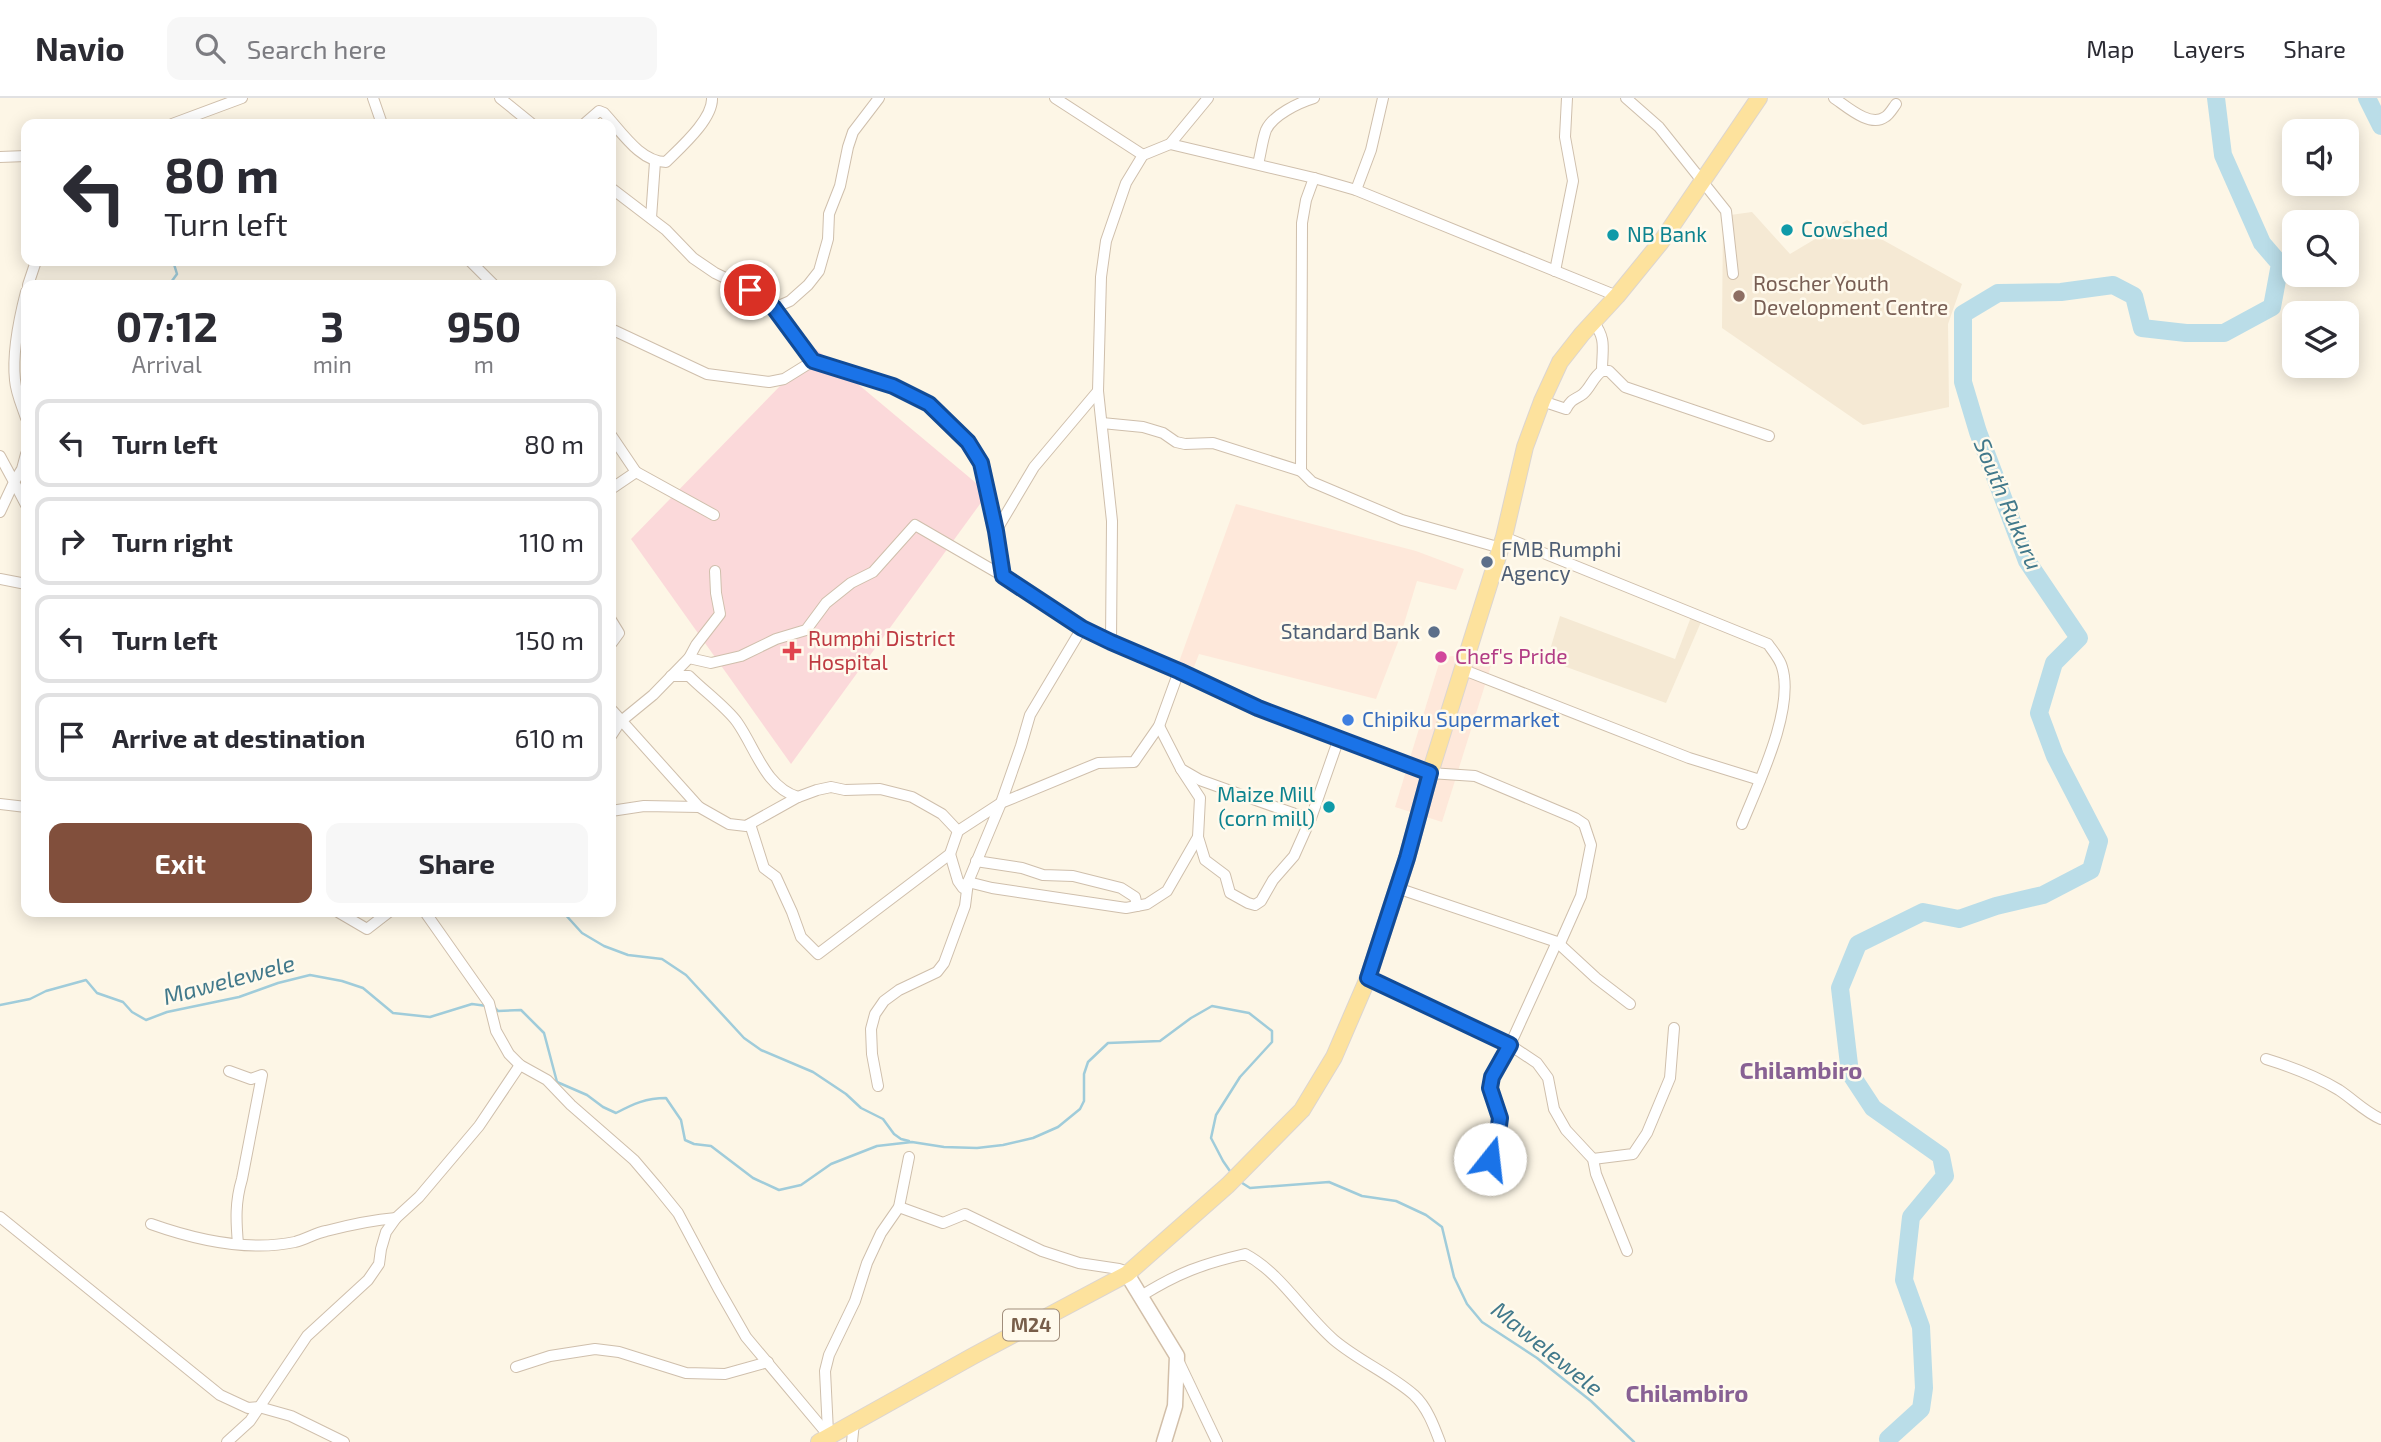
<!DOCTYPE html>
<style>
body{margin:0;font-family:"Exo 2",sans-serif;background:#f7f7f7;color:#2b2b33;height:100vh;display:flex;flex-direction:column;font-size:26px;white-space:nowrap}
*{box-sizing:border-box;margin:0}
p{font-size:23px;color:#7c7c81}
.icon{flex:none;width:38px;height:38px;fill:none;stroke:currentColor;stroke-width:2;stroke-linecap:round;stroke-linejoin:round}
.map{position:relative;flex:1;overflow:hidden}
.panel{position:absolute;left:21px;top:182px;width:595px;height:637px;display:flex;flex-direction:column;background:#fff;border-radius:14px;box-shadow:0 4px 18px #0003}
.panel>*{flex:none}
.top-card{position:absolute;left:21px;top:21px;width:595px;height:147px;border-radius:14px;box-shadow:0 4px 18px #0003;background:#fff;color:#2b2b33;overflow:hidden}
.buttons{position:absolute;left:2282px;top:21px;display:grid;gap:14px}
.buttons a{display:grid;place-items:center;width:77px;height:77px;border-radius:14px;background:#fff;box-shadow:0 4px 18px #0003;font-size:35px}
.pin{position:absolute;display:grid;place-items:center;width:60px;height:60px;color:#fff;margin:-30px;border:4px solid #fff;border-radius:50%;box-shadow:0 2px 7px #0007}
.me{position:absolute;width:77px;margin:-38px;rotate:16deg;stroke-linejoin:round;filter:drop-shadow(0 0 5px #0008)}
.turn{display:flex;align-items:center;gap:24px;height:147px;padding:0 28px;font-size:32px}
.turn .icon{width:91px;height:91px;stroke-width:2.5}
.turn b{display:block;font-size:49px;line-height:60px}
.eta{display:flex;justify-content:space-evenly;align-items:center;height:119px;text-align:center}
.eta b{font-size:42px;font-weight:700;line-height:49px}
.action{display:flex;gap:14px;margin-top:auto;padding:14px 28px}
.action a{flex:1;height:80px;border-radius:14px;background:#814f3c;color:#fff;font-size:28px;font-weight:700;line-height:80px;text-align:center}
.action a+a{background:#f7f7f7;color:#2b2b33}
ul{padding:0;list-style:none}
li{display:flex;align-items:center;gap:21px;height:88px;margin:0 14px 10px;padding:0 14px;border:4px solid #e1e1e2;border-radius:14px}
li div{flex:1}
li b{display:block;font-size:26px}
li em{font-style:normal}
header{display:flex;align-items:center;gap:42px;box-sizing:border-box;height:98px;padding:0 35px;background:#fff;border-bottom:2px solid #e1e1e2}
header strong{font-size:33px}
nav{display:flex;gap:38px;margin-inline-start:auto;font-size:24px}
.search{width:490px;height:63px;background:#f7f7f7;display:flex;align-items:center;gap:18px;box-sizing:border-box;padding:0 24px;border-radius:14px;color:#7c7c81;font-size:26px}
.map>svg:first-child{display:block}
.residential{fill:#f5e9d4}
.commercial{fill:#fee8da}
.medical{fill:#fbd9da}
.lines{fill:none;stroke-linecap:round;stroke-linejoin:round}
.stream{stroke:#a0ccda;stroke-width:2.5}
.river{stroke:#badde8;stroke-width:18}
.street-casing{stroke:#cfbfac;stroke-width:12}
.secondary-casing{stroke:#d2bfa9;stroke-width:17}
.primary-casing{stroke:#dcd5d0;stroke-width:18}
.street{stroke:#fff;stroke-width:10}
.secondary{stroke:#fff;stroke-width:14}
.primary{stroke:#fde29d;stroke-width:16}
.route-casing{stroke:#114b97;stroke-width:18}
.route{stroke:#1a73e8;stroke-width:12}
.culture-dot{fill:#0f9aa8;stroke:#fffaed;stroke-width:2.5}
.education-dot{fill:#8d6e63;stroke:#fffaed;stroke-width:2.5}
.service-dot{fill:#5c6f8a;stroke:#fffaed;stroke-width:2.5}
.health-dot{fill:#e0444e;stroke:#fffaed;stroke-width:2.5}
.hotel-dot{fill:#d1479c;stroke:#fffaed;stroke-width:2.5}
.shop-dot{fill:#3f7fe0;stroke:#fffaed;stroke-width:2.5}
.labels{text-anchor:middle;stroke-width:5;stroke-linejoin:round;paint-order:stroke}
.shield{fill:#fffaed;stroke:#a08d7b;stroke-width:2}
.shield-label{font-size:19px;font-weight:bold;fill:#785e4a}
.culture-label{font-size:21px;fill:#0d838f;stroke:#fffaed;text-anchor:start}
.education-label{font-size:21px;fill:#785e54;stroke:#fffaed;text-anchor:start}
.service-label{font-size:21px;fill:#4e5e75;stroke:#fffaed;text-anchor:start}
.health-label{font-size:21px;fill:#be3a42;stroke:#fffaed;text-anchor:start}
.hotel-label{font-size:21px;fill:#b23c85;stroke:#fffaed;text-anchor:start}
.shop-label{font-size:21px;fill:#366cbe;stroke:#fffaed;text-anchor:start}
.water-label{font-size:23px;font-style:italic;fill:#42798b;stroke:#fffaed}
.quarter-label{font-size:24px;font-weight:bold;fill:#886194;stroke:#fffaed}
</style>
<header>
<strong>Navio</strong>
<div class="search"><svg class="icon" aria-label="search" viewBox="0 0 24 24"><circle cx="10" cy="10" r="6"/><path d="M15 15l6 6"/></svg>Search here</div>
<nav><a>Map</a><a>Layers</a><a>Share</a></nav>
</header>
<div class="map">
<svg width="2381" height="1344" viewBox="0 0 2381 1344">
<rect width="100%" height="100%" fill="#fdf6e6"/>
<!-- residential -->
<g class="residential">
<path d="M1752,114L1790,156L1847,122L1962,186L1948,226L1949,309L1863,327L1722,230L1723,118Z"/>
<path d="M1560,518L1675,561L1691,519L1701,524L1666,605L1547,562Z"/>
</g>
<!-- commercial -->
<g class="commercial">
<path d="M1236,406L1416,453L1464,471L1456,492L1417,483L1400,539L1376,601L1199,556L1194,569L1179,564Z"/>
<path d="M1495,555L1442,724L1395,709L1441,559Z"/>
</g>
<!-- medical -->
<path class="medical" d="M816,251L988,395L791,666L631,441Z"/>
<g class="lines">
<!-- stream -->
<g class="stream">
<path d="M169,187L177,176L173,163"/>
<path d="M563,814L582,835L604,848L628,857L662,861L686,877L744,940L761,952L813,974L846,996L861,1010L883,1021L894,1036L901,1041L909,1043"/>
<path d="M0,907L30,901L46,893L86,882L97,895L123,904L132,914L146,922L167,914L239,899L278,885L310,877L342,883L363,890L393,915L430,919L472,906L487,908"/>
<path d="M494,909L498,913L521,912L544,935L557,984L587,997L603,1009L616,1015C633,1006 646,1000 666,1000L681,1022L685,1042L694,1046L711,1048L753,1080L779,1092L801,1087L831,1066L877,1048L912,1044L944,1049L977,1050L1003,1047L1033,1040L1058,1029L1080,1011L1084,1003V976L1088,964L1108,945L1160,943L1191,920L1212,908L1249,915L1272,933V944L1240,979L1216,1017L1211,1040L1223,1063L1232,1076"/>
<path d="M1239,1083L1250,1090L1329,1084L1362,1098L1396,1103L1426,1117L1442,1129L1454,1179L1467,1206L1482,1224L1537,1260L1591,1303L1634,1344"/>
</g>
<!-- river -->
<g class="river">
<path d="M2367,0L2381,28"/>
<path d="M1889,1344L1888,1341L1921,1311L1924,1290L1921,1229L1904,1182L1911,1119L1945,1078L1941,1058L1873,1010L1850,975L1840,890L1858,846L1923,814L1959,821L1996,808L2043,797L2091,772L2099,743L2055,658L2039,615L2054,565L2079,540L2027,463L1978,334L1963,284V216L1998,195L2061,194L2113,187L2134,198L2142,230L2186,235H2224L2272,209L2280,166L2262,145L2223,57L2216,0"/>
</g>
<!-- street casing -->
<g class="street-casing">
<g id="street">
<path d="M373,0L382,26"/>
<path d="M500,0L532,26"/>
<path d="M1055,0L1143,57"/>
<path d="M1626,0L1659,29L1726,113L1733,176"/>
<path d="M1834,0C1846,8 1870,30 1885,19C1889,17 1893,10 1896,6"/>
<path d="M172,26L242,0"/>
<path d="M584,26L599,13L604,15C621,33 640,64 666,64C681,49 713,21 712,0"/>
<path d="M1170,46L1314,80L1356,92L1617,198"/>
<path d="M0,59L26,58"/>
<path d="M1258,66C1261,55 1262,43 1266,32C1273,17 1298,5 1314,0"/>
<path d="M1314,80L1306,102L1302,125L1301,373L1312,384L1402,422L1501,450"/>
<path d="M611,90L666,132L693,160L715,175L750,192L774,210L813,263"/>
<path d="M1356,92L1371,52L1383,0"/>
<path d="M651,120L655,64"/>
<path d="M470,163L494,187"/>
<path d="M1555,173L1573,83L1565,39L1567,0"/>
<path d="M28,187L36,163"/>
<path d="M26,194C19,221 12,254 15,282C16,295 22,308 26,320"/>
<path d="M774,210L790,203L808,187L819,173L828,141L829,116L840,88L848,49L853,34L879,0"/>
<path d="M1593,223C1607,242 1602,250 1602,273"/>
<path d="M611,231L707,276L769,284L784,281L813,263C839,272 869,278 895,289C925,302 970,333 981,367C993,402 997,441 1003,478L1082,530L1258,610L1430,675L1475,678L1575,720L1584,726L1591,747L1581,798L1561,843L1557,844L1510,947L1492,979L1490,990L1500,1020L1497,1042L1490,1061"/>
<path d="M1098,293L1112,423L1111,544"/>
<path d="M1542,303L1566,311C1572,300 1575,302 1583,296C1591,289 1593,279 1602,273H1609L1625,289L1769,338"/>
<path d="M1102,325L1143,329L1163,335L1176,344L1185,346L1213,345L1301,373"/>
<path d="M611,337L636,374"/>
<path d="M26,356L22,371L14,384L26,407"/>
<path d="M0,358L14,384L0,414"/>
<path d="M611,391L636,374L714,417"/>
<path d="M996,433L1034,369L1098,293L1101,179L1106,143L1126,85L1143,57L1170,46L1208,0"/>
<path d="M1504,439L1768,546C1772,552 1780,561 1782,569C1795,611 1758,686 1742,726"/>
<path d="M0,481L26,486"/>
<path d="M611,522L619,535L611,546"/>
<path d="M689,560L711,565L741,558L776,541L806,532L826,505L851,485L873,474L915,427L1003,478"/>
<path d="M1464,572L1689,660L1760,682"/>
<path d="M671,578H689C704,593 726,609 737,624C756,651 765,689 798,699"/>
<path d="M611,611L699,709"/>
<path d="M1159,628L1181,671L1200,682L1295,716L1311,720L1339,640"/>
<path d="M611,638L620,624L653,597L689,560L696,547L720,516L716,495L715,473"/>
<path d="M0,706L26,709"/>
<path d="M611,713L644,708L699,709L729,726L746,728L798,699L817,692L831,689L845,692L880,691L912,699L942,716L958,733L1001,705L1098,665L1134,664L1159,628L1179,573"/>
<path d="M750,726L764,770L776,779L792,814L801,839L818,856L950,756L958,733"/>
<path d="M1198,739L1205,762L1225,777L1230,795L1248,805L1255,807L1261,803L1273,782L1294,758L1311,720"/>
<path d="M950,756L958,783L963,790L968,784L992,790L1126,810L1147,806L1167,793L1198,739L1200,700L1181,671"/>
<path d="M976,763L1022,770L1043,777L1073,778L1121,790L1135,799L1137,808"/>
<path d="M1397,790L1557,844L1596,880L1630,906"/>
<path d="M338,814L367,831L389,814"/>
<path d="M425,814L489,905L496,933L509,956L520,967L547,982L571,1007L634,1062L657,1089L678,1115L718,1190L746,1239L829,1338"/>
<path d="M1368,880L1510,947L1537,965L1548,980L1554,1011L1566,1032L1593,1061L1596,1076L1627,1153"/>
<path d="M2266,961C2292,969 2316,978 2339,992C2354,1002 2365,1014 2381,1021"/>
<path d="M229,973L251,981L262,977L242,1081C235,1104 236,1123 238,1146"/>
<path d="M878,988L872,956L871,931L875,916L884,903L899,892L937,874L944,865L965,808L968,784L1001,705L1021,648L1030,617L1082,530"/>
<path d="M1593,1061L1633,1056L1647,1035L1670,980L1674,930"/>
<path d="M899,1109L943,1125L965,1116L1042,1153L1079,1165L1119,1171L1125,1173L1127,1176"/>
<path d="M0,1119L220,1297L248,1310L259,1309L291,1318L344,1344"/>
<path d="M151,1126C196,1142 247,1154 295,1144C306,1141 316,1135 326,1133C349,1127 372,1122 396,1120"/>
<path d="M1141,1198C1178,1175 1202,1166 1245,1156C1281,1175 1303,1215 1334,1242C1359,1263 1390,1276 1414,1297C1427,1309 1434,1328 1440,1344"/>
<path d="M1178,1262L1217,1344"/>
<path d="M516,1269L550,1258L595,1251L619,1254L686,1275L725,1276L768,1264"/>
<path d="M828,1334L825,1273L829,1257L855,1203L867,1165L881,1135L899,1109L909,1059"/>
<path d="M227,1344L250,1323L307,1238L368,1182L379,1166L381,1151L386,1134L396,1120L419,1099L479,1028L520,967"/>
<path d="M852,1344L854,1324"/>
</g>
</g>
<!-- secondary casing -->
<g class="secondary-casing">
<path id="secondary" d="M1127,1176L1177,1258L1175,1308L1164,1344"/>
</g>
<!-- primary casing -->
<g class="primary-casing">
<path id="primary" d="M819,1344L973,1258L1127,1176L1228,1087L1302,1012L1334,959L1368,880L1407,760L1430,675L1504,439L1525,349L1542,303L1560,264L1582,236L1617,198L1661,144L1759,0"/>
</g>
<!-- street -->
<use href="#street" class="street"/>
<!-- secondary -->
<use href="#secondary" class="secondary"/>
<!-- primary -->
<use href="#primary" class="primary"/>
</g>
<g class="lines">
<!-- route casing -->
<g class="route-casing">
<path id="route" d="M750,192L774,210L813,263L893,288L929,306L968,344L981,365L996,433L1003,478L1082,530L1111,544L1179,573L1258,610L1430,675L1407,760L1368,880L1510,947L1492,979L1490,990L1500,1020L1497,1042L1490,1061"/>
</g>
<!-- route -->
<use href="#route" class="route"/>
</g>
<!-- markers -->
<g class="culture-dot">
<circle cx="1787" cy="132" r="7"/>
<circle cx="1613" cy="137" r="7"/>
<circle cx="1329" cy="709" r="7"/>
</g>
<circle class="education-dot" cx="1739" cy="198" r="7"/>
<g class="service-dot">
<circle cx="1487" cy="464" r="7"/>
<circle cx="1434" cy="534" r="7"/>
</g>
<path class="health-dot" d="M788.5 542.5h7v7h7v7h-7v7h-7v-7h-7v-7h7z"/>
<circle class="hotel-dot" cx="1441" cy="559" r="7"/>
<circle class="shop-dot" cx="1348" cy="622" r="7"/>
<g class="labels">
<!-- shield labels -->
<rect class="shield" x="1003" y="1211.5" width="56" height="31" rx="5"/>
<g class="shield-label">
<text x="1031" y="1234">M24</text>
</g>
<!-- culture labels -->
<g class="culture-label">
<text x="1801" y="139">Cowshed</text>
<text x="1627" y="144">NB Bank</text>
<text x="1315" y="704" text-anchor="end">Maize Mill<tspan x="1315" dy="24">(corn mill)</tspan></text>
</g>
<!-- education labels -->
<g class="education-label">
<text x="1753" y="193">Roscher Youth<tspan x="1753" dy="24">Development Centre</tspan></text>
</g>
<!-- service labels -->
<g class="service-label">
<text x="1501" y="459">FMB Rumphi<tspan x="1501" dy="24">Agency</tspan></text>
<text x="1420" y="541" text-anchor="end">Standard Bank</text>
</g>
<!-- health labels -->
<g class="health-label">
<text x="808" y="548">Rumphi District<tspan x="808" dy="24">Hospital</tspan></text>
</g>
<!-- hotel labels -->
<g class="hotel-label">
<text x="1455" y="566">Chef's Pride</text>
</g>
<!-- shop labels -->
<g class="shop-label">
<text x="1362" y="629">Chipiku Supermarket</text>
</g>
<!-- water labels -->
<g class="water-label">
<text transform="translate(2008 406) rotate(67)" y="8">South Rukuru</text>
<text transform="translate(229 882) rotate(-15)" y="8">Mawelewele</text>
<text transform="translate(1547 1251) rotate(39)" y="8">Mawelewele</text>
</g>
<!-- quarter labels -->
<g class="quarter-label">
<text x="1801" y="981">Chilambiro</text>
<text x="1687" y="1304">Chilambiro</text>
</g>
</g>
</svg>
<div class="buttons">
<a><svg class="icon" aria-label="sound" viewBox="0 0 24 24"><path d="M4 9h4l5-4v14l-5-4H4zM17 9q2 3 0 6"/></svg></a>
<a><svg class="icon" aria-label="search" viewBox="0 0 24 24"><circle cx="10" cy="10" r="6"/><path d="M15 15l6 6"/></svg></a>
<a><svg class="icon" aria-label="layers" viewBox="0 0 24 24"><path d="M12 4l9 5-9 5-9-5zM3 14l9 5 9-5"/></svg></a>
</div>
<div class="pin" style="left:750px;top:192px;background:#d93025"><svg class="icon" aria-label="arrive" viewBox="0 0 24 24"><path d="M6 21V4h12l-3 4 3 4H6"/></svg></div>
<svg class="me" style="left:1490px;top:1061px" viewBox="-20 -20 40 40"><circle r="19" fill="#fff"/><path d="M0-13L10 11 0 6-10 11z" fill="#1a73e8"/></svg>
<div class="top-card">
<div class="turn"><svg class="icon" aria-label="left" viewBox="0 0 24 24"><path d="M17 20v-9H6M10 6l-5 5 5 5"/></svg><div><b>80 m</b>Turn left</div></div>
</div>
<section class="panel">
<div class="eta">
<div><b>07:12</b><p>Arrival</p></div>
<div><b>3</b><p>min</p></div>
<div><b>950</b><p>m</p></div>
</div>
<ul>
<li><svg class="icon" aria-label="left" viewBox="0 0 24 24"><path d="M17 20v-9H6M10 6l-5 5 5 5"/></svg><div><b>Turn left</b></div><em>80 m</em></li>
<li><svg class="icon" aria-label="right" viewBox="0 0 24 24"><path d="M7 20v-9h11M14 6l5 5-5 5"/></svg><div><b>Turn right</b></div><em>110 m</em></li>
<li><svg class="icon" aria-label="left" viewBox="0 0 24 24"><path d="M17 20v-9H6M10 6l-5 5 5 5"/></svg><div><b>Turn left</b></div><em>150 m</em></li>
<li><svg class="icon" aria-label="arrive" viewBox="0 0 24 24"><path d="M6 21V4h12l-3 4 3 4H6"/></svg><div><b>Arrive at destination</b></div><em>610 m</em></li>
</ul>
<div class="action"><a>Exit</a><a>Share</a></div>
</section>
</div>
